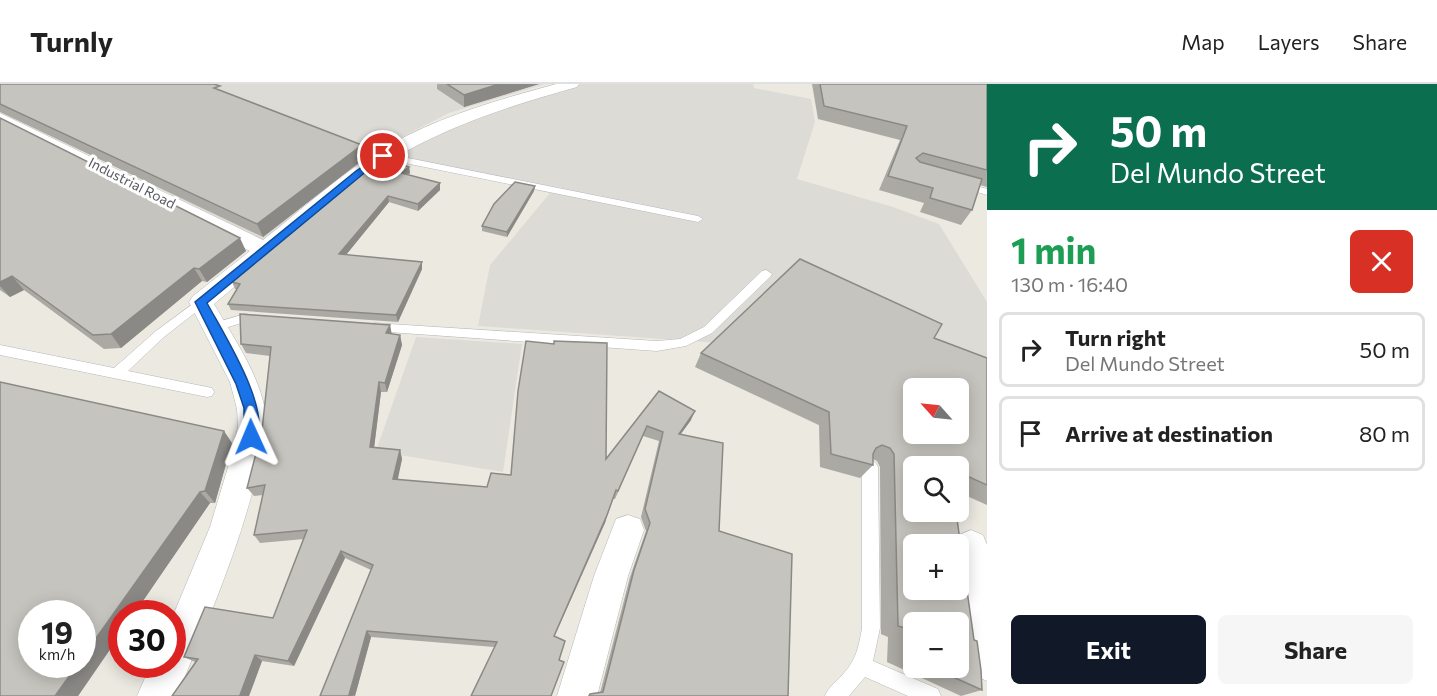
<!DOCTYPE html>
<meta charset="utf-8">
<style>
body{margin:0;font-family:Commissioner,sans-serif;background:#f6f6f6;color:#222;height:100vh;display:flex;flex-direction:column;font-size:22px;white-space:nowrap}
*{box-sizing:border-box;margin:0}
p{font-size:20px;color:#767676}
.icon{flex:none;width:33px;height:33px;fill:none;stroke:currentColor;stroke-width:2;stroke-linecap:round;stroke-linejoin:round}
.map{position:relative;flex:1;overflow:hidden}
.side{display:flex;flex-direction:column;background:#fff;width:450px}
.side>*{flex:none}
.banner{background:#0b6e4f;color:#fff;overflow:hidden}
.needle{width:39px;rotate:297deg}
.buttons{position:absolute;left:903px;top:294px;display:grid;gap:12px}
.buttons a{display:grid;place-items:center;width:66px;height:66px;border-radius:9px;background:#fff;box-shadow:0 3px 15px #0003;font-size:30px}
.speed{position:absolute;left:18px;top:516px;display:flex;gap:12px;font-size:30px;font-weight:700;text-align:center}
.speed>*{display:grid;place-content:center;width:78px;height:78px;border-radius:50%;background:#fff;box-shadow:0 3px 15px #0003;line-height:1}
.speed small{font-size:15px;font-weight:400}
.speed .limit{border:9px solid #d22;background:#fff;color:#111}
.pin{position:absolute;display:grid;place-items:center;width:51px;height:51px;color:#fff;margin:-26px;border:3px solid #fff;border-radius:50%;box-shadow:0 2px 6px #0007}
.me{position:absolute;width:66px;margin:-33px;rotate:359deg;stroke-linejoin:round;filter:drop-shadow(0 0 4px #0008)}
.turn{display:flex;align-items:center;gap:21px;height:126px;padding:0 24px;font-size:27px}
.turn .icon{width:78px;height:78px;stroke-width:2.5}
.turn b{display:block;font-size:42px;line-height:51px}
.round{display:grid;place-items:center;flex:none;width:63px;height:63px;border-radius:9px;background:#f6f6f6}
.headline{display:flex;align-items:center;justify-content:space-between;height:102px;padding:0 24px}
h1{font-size:36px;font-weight:700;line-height:45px;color:#1e9e55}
.cta{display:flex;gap:12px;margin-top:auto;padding:12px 24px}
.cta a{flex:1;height:69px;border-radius:9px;background:#111827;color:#fff;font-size:24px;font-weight:700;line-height:69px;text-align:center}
.cta a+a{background:#f6f6f6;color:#222}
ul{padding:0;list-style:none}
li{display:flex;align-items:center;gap:18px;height:75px;margin:0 12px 9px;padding:0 12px;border:3px solid #e0e0e0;border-radius:9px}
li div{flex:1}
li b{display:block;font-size:22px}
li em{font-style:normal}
header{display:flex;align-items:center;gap:36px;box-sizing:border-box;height:84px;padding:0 30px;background:#fff;border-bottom:2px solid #e0e0e0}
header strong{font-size:28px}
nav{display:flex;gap:33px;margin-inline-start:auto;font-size:21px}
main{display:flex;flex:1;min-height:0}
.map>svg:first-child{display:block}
.industrial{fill:#dddbd5}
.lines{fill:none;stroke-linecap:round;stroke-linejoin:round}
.lane-casing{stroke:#b3b7bb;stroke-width:1}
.street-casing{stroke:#b3b7bb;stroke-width:1}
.lane{fill:#fff;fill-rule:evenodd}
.street{fill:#fff;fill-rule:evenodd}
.wall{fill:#aaa9a3;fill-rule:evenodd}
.shaded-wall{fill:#8b8985}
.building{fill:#c6c4be;stroke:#8b8985;stroke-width:1.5;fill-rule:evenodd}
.route{fill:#1a73e8;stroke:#114b97;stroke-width:1.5}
.labels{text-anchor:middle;stroke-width:6;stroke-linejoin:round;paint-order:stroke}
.far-street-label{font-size:14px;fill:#595d61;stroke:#fff}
</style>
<header>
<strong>Turnly</strong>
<nav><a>Map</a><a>Layers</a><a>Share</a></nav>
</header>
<main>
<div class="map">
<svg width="987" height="612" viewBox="0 0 987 612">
<rect width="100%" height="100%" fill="#ece9e1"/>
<!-- industrial -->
<g class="industrial">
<path d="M28,0H545L449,29L377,66L263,157L0,24V10Z"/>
<path d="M574,0H753L754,4L811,15L815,38L797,95L893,123L939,140L987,218V282L901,306L914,350H958V382H914L913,386L695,283L719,259L478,242L490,181L550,109L391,75L446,43Z"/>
<path d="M416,253L522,260L503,388L376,367Z"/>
</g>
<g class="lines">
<!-- lane casing -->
<g class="lane-casing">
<g id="lane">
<path d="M383,69L698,132L703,135L698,138L380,74L379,72Z"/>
<path d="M963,98L987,105V111L960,103V99Z"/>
<path d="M766,186L772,190L770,193L712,249L686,262L657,267L374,247L368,243L374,239L657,257L680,255L704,243L762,187Z"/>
<path d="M201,214L207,218L205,221L164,253L128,287L212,304L214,308L212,312L207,313L0,271V261L114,284L156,247Z"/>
<path d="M245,230L260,232L262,235L256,239L245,238L215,247L209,243L211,240Z"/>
<path d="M870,376L875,378L878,383L880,544L873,577L938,605L941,612H908L865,593L849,612H825C829,602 837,597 844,589C856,576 859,562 862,544V383L865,378Z"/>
</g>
</g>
<!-- street casing -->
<g class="street-casing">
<g id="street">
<path d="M556,0H579L577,3C502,24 430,47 365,93L214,220C233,253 258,288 265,326C269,352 260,378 254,402C235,475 205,543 177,612H137L151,580H172V534L210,443L232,370L238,343L237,325L230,298L189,218L193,212L250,167L0,40V29L263,156C300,127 336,94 376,69C430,35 494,17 556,0Z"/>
<path d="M628,431L640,435L644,446L628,492L597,612H557L594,492L616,435Z"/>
<path d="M971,446L983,451L987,461V597L974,591C959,557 958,498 958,460H955L959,451Z"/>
</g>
</g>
<!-- lane -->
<use href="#lane" class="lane"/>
<!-- street -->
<use href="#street" class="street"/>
</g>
<!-- wall -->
<g class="wall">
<path d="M0,0L222,7L365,74L263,153L0,28Z"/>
<path d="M437,0H539L464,23L437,5Z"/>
<path d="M812,0H987V103L980,101L972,126L961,141L920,128L924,119L879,106L900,56L818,35Z"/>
<path d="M0,34L246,167L207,198L202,197L121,264L104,265L24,206L10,213L0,206Z"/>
<path d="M409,83L410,89L408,91L440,99V106L418,127L389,118L346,171L422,178V185L398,238L231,226L228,220L237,205H235L232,198Z"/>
<path d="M534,107L507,153L482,147V142Z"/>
<path d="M390,241L391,250L400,251L402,261L387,308H381L374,364L400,366L402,375L397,396L487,403L511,391L606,375L659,307L691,336L681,350L719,447L788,612H588L590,610L600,609L630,493L646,447L641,433L659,357L643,352L615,415H613L605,439L494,563L371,553L355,612L371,486L345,474L294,582L262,577L249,612H172L195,578L184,573L273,534L304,455L260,459L254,451L263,411L254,412L247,404L262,346L270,272L246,269L241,260Z"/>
<path d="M934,254L987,274V421L958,408V382H914L974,556L982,606L961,612L887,578L888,553L881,550L880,383L877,377L873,375V381L860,394L820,383L819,341L695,283L701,269ZM914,538L958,584H914Z"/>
<path d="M232,359L215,419H210L134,530H122V548L78,612H0Z"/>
</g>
<!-- shaded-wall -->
<g class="shaded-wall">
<path d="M499,0H539L464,23V11Z"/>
<path d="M362,61L365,74L263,153L257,140Z"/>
<path d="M409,83L410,89L402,95L401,89Z"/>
<path d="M440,99V106L418,127V120Z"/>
<path d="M535,102L534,107L507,153V148Z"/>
<path d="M388,112L389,118L341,177L339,170Z"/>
<path d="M240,154L246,167L207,198L199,185Z"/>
<path d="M422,178V185L398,238L396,231Z"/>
<path d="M194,184L202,197L121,264L111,250Z"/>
<path d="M12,192L24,206L10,213L0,202V198Z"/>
<path d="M390,241L392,251L386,249Z"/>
<path d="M400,251L402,261L387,308L385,299Z"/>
<path d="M379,298L381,308L373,372L370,363Z"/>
<path d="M695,327L691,336L674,359L679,350Z"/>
<path d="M224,347L232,359L215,419L205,407Z"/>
<path d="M400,366L402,375L396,404L393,395Z"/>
<path d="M200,408L210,419L134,530H122V548L78,612H55L78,580H82V574Z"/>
<path d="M607,431L605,439L552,558L554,552Z"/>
<path d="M341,467L345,474L294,582L288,577Z"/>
<path d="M367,547L371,553L355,612L349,611Z"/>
<path d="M255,571L262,577L249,612H241L240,611Z"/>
</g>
<!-- building -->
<g class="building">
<path d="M0,0H214L220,2L214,4L362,61L257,140L0,20Z"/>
<path d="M447,0H499L464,11Z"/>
<path d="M820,0H987V86L923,69L916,74L920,78L982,95L972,126L930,114L933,104L888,92L907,42L824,22Z"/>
<path d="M0,34L240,154L199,185L194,184L111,250L93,251L12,192L0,198Z"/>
<path d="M386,75L409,83L401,89L440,99L418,120L388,112L339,170L422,178L396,231L228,220L240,200L232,198L365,88Z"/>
<path d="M515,98L535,102L507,148L482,142L494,120Z"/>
<path d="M800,175L942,240L934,254L987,274V401L958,388V382H914V428H956L974,556L977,557L981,586L982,606L933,584H958V538H914V575L904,570L905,544L898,542L894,370L890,364L882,361L876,364L873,370V381L831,370L829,328L701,269ZM914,304H958V350H914ZM914,460H958V506H914Z"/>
<path d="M240,230L390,241L386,249L400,251L385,299L379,298L370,363L400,366L393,395L487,403L491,389L511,391L518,307L526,257L554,260V257L607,259L606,375L659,307L695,327L679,350L723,359L719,447L792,470L788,612H589L590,610L603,608L634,486L650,439L645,425L663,348L647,342L618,407L616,406L607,431L554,552L565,557L559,576L564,578L551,612H471L497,558L367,547L349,611L353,612H320L373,481L341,467L288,577L255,571L240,611L241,612H172L198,575L184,573L205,523L273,534L307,446L254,451L265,401L247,404L262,346L271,263L241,260Z"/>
<path d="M0,298L224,347L205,407L200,408L82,574V530H32V580H78L55,612H0Z"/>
</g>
<!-- route -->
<path class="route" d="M383,69L388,72L386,74L363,90L207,219C223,249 272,325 256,357H246L244,353V324L236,300L195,218L356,87Z"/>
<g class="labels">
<!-- far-street labels -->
<g class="far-street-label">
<text transform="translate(132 99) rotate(27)" y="5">Industrial Road</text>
</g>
</g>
</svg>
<div class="buttons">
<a><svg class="needle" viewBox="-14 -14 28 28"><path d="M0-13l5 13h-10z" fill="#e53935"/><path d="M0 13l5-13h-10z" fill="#767676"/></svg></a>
<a><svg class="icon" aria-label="search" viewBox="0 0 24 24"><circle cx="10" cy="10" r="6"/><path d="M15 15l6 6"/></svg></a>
<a>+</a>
<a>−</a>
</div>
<div class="speed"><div>19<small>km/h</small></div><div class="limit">30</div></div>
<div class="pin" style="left:383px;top:72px;background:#d93025"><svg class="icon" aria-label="arrive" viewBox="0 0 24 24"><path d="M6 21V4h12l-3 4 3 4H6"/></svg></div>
<svg class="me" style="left:251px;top:353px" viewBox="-20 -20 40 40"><path d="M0-17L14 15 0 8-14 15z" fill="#1a73e8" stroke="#fff" stroke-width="4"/></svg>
</div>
<section class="side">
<div class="banner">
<div class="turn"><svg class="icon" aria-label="right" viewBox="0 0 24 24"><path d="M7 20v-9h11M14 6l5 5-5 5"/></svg><div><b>50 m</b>Del Mundo Street</div></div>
</div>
<div class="headline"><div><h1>1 min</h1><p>130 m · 16:40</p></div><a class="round" style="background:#d93025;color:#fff"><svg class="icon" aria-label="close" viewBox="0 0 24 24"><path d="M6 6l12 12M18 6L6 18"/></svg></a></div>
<ul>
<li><svg class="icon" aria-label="right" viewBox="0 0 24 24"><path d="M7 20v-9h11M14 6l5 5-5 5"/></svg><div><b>Turn right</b><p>Del Mundo Street</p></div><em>50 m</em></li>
<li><svg class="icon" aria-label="arrive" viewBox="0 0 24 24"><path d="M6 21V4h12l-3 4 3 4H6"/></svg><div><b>Arrive at destination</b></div><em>80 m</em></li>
</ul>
<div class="cta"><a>Exit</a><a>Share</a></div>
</section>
</main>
